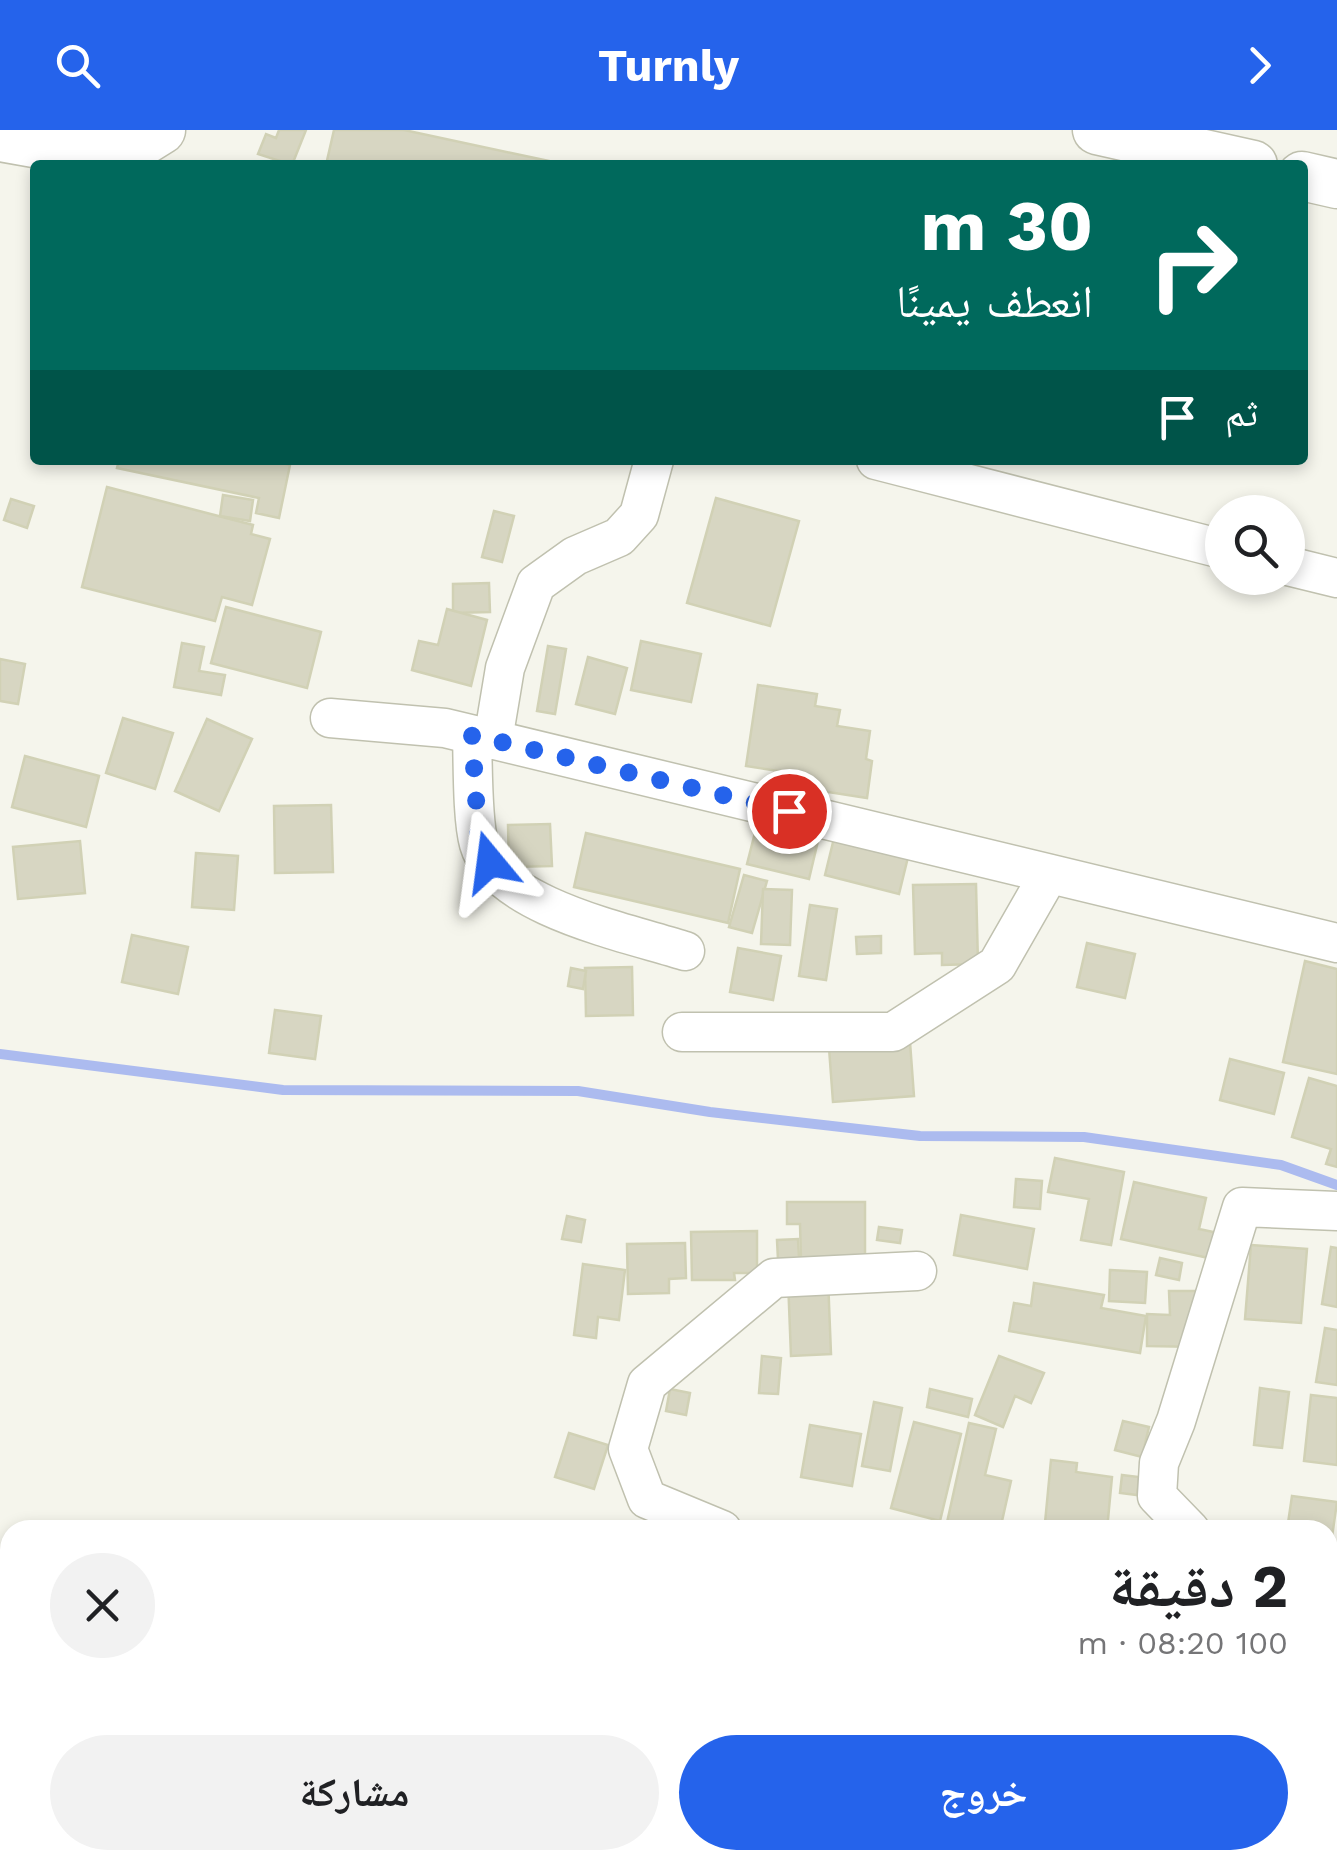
<!DOCTYPE html>
<html lang="ar">
<meta charset="utf-8">
<style>
body{margin:0;font-family:"Work Sans","Noto Naskh Arabic",sans-serif;background:#f2f2f2;color:#202124;direction:rtl;height:100vh;display:flex;flex-direction:column;font-size:38px;white-space:nowrap}
*{box-sizing:border-box;margin:0}
p{font-size:32px;color:#757577}
.icon{flex:none;width:55px;height:55px;fill:none;stroke:currentColor;stroke-width:2;stroke-linecap:round;stroke-linejoin:round}
.map{position:relative;flex:1;overflow:hidden;direction:ltr}
.details{position:absolute;left:0px;top:1390px;width:1338px;height:350px;display:flex;flex-direction:column;background:#fff;border-radius:30px 30px 0 0;box-shadow:0 5px 15px #0003;direction:rtl}
.details>*{flex:none}
.top-card{position:absolute;left:30px;top:30px;width:1278px;height:305px;border-radius:10px;box-shadow:0 5px 15px #0003;direction:rtl;background:#00695c;color:#fff;overflow:hidden}
.controls{position:absolute;left:1205px;top:365px;display:grid;gap:20px}
.controls a{display:grid;place-items:center;width:100px;height:100px;border-radius:50%;background:#fff;box-shadow:0 5px 15px #0003;font-size:50px}
.pin{position:absolute;display:grid;place-items:center;width:85px;height:85px;color:#fff;margin:-42px;border:5px solid #fff;border-radius:50%;box-shadow:0 2px 10px #0007}
.me{position:absolute;width:110px;margin:-55px;rotate:344deg;stroke-linejoin:round;filter:drop-shadow(0 0 8px #0008)}
.turn{display:flex;align-items:center;gap:35px;height:210px;padding:0 50px;font-size:45px}
.turn .icon{width:130px;height:130px;stroke-width:2.5}
.turn b{display:block;font-size:70px;line-height:85px}
.then{display:flex;align-items:center;height:95px;padding:0 50px;background:#0003;gap:20px;font-size:38px}
.round{display:grid;place-items:center;flex:none;width:105px;height:105px;border-radius:52px;background:#f2f2f2}
.overview{display:flex;align-items:center;justify-content:space-between;height:170px;padding:0 50px}
h1{font-size:60px;font-weight:700;line-height:75px}
.cta{display:flex;gap:20px;margin-top:auto;padding:20px 50px}
.cta a{flex:1;height:115px;border-radius:60px;background:#2563eb;color:#fff;font-size:40px;font-weight:700;line-height:115px;text-align:center}
.cta a+a{background:#f2f2f2;color:#202124}
header{display:flex;justify-content:space-between;align-items:center;height:130px;padding:0 50px;background:#2563eb;color:#fff;font-size:45px;font-weight:700}
.map>svg:first-child{display:block}
.lines{fill:none;stroke-linecap:round;stroke-linejoin:round}
.stream{stroke:#acbbef;stroke-width:10}
.building{fill:#d7d6c2;stroke:#d1d1b5;stroke-width:2.5}
.minor-casing{stroke:#c0c1af;stroke-width:41}
.tertiary-casing{stroke:#c0c1af;stroke-width:51}
.minor{stroke:#fff;stroke-width:38}
.tertiary{stroke:#fff;stroke-width:48}
.route{stroke:#2563eb;stroke-width:18;stroke-dasharray:0 32.4}
</style>
<header><svg class="icon" aria-label="forward" viewBox="0 0 24 24"><path d="M9 5l7 7-7 7"/></svg>Turnly<svg class="icon" aria-label="search" viewBox="0 0 24 24"><circle cx="10" cy="10" r="6"/><path d="M15 15l6 6"/></svg></header>
<div class="map">
<svg width="1337" height="1740" viewBox="0 0 1337 1740">
<rect width="100%" height="100%" fill="#f5f5ec"/>
<g class="lines">
<!-- stream -->
<path class="stream" d="M0,924L283,960L578,961L710,982L920,1006L1084,1007L1281,1035L1337,1055"/>
</g>
<!-- building -->
<g class="building">
<path d="M279,0H306L292,35L258,24L266,4L276,8Z"/>
<path d="M334,0H404L563,34L326,35Z"/>
<path d="M119,330H271L290,335L279,388L256,383L259,368L117,338Z"/>
<path d="M107,357L253,395L251,404L270,409L252,475L222,467L215,491L82,457Z"/>
<path d="M223,365L253,370L250,391L220,386Z"/>
<path d="M716,368L799,391L770,496L687,473Z"/>
<path d="M11,369L34,376L27,398L4,390Z"/>
<path d="M494,381L514,386L502,432L482,427Z"/>
<path d="M489,453L490,482L453,483V454Z"/>
<path d="M226,477L321,502L307,558L211,533Z"/>
<path d="M447,479L487,490L471,556L412,540L419,511L438,515Z"/>
<path d="M641,511L701,524L691,572L631,560Z"/>
<path d="M182,513L204,517L199,541L225,545L221,565L174,557Z"/>
<path d="M548,516L566,519L555,584L537,581Z"/>
<path d="M588,527L627,538L615,584L576,574Z"/>
<path d="M0,529L25,534L18,574L0,571Z"/>
<path d="M758,555L817,564L815,576L840,580L837,596L870,601L866,629L872,631L867,668L796,657L798,644L746,636Z"/>
<path d="M123,588L173,603L155,659L106,643Z"/>
<path d="M207,589L252,609L219,681L175,661Z"/>
<path d="M25,626L99,646L86,697L12,677Z"/>
<path d="M331,675L333,742L275,743L274,676Z"/>
<path d="M761,679L822,694L809,749L747,734Z"/>
<path d="M550,694L552,736L509,737L508,695Z"/>
<path d="M836,700L910,719L899,764L825,745Z"/>
<path d="M586,703L740,739L728,793L574,757Z"/>
<path d="M80,711L85,763L18,769L13,717Z"/>
<path d="M196,723L238,726L234,780L192,777Z"/>
<path d="M744,745L767,751L752,803L729,797Z"/>
<path d="M976,754L978,834L942,835V823L915,824L913,755Z"/>
<path d="M763,759L792,760L790,815L761,814Z"/>
<path d="M810,775L837,779L826,850L799,846Z"/>
<path d="M132,805L188,817L178,864L122,852Z"/>
<path d="M881,806V823L857,824L856,807Z"/>
<path d="M1087,813L1135,824L1125,868L1077,857Z"/>
<path d="M738,818L781,826L773,870L730,862Z"/>
<path d="M1305,831L1337,839V944L1283,932Z"/>
<path d="M632,837L633,885L586,886L585,838Z"/>
<path d="M571,838L586,841L583,859L568,856Z"/>
<path d="M275,880L321,886L315,929L269,923Z"/>
<path d="M910,912L914,966L833,972L829,918Z"/>
<path d="M1230,929L1284,943L1274,984L1220,970Z"/>
<path d="M1309,948L1337,956V1037L1326,1034L1331,1019L1292,1007Z"/>
<path d="M1055,1028L1124,1042L1111,1115L1081,1110L1089,1069L1048,1062Z"/>
<path d="M1016,1049L1042,1051L1040,1079L1014,1077Z"/>
<path d="M1134,1052L1206,1068L1199,1099L1218,1103L1213,1129L1121,1109Z"/>
<path d="M787,1072H865V1130L801,1131L800,1094H787Z"/>
<path d="M961,1085L1034,1099L1027,1139L954,1125Z"/>
<path d="M567,1086L585,1090L581,1112L562,1109Z"/>
<path d="M879,1097L902,1100L900,1113L877,1110Z"/>
<path d="M757,1101V1143H734L735,1150H692L691,1102Z"/>
<path d="M798,1109L799,1128L778,1130L777,1110Z"/>
<path d="M685,1113L686,1148L669,1149V1163L628,1164L627,1114Z"/>
<path d="M1251,1115L1307,1119L1301,1193L1245,1189Z"/>
<path d="M1331,1117L1337,1118V1177L1322,1174Z"/>
<path d="M1160,1128L1182,1133L1179,1150L1156,1145Z"/>
<path d="M583,1134L625,1140L619,1190L598,1187L596,1208L574,1205Z"/>
<path d="M1110,1140L1147,1142L1145,1173L1109,1171Z"/>
<path d="M828,1148L831,1224L791,1226L788,1150Z"/>
<path d="M1034,1153L1104,1165L1101,1178L1146,1186L1140,1223L1009,1201L1014,1173L1031,1176Z"/>
<path d="M1169,1161H1200V1217L1147,1216V1184L1170,1185Z"/>
<path d="M1325,1198L1337,1200V1255L1316,1252Z"/>
<path d="M762,1226L781,1228L778,1264L759,1263Z"/>
<path d="M999,1226L1044,1243L1031,1273L1015,1266L1003,1297L975,1285Z"/>
<path d="M1260,1258L1289,1262L1282,1318L1254,1315Z"/>
<path d="M670,1259L690,1263L686,1285L666,1281Z"/>
<path d="M930,1259L972,1269L968,1287L927,1277Z"/>
<path d="M1311,1265L1337,1268V1335L1304,1331Z"/>
<path d="M874,1272L902,1278L890,1341L862,1336Z"/>
<path d="M1123,1291L1149,1297L1142,1327L1115,1320Z"/>
<path d="M914,1292L961,1304L940,1391L891,1378Z"/>
<path d="M969,1293L996,1299L985,1345L1011,1351L1000,1400L946,1397Z"/>
<path d="M810,1295L861,1304L852,1356L801,1347Z"/>
<path d="M569,1303L608,1315L594,1359L555,1347Z"/>
<path d="M1051,1330L1077,1333L1076,1342L1112,1347L1107,1400L1045,1393Z"/>
<path d="M1122,1345L1139,1347L1137,1365L1120,1363Z"/>
<path d="M1292,1366L1337,1372L1329,1428L1328,1400H1287Z"/>
<path d="M1328,1480L1337,1482L1335,1523L1328,1522Z"/>
<path d="M1328,1526L1337,1528L1329,1591L1328,1590Z"/>
</g>
<g class="lines">
<!-- minor casing -->
<g class="minor-casing">
<g id="minor">
<path d="M876,330L1222,419"/>
<path d="M1288,436L1337,448"/>
<path d="M330,588L445,598L1337,813"/>
<path d="M472,605C473,633 472,689 479,714C497,777 629,803 685,821"/>
<path d="M493,610L505,538L536,454L575,426L619,407L639,385L654,330"/>
<path d="M682,902H893L997,835L1049,744"/>
<path d="M722,1400L647,1369L628,1319L647,1254L774,1148L917,1141"/>
<path d="M1190,1400L1157,1366L1159,1333L1176,1291L1242,1077L1337,1081"/>
<path d="M1328,1469L1337,1471"/>
</g>
</g>
<!-- tertiary casing -->
<g class="tertiary-casing">
<g id="tertiary">
<path d="M1097,0L1253,35"/>
<path d="M0,7L79,21L145,10L161,0"/>
<path d="M1302,46L1337,54"/>
</g>
</g>
<!-- minor -->
<use href="#minor" class="minor"/>
<!-- tertiary -->
<use href="#tertiary" class="tertiary"/>
</g>
<g class="lines">
<!-- route -->
<path class="route" d="M490,732L479,715L472,605L789,681"/>
</g>
</svg>
<div class="controls">
<a><svg class="icon" aria-label="search" viewBox="0 0 24 24"><circle cx="10" cy="10" r="6"/><path d="M15 15l6 6"/></svg></a>
</div>
<div class="pin" style="left:789px;top:681px;background:#d93025"><svg class="icon" aria-label="arrive" viewBox="0 0 24 24"><path d="M6 21V4h12l-3 4 3 4H6"/></svg></div>
<svg class="me" style="left:490px;top:732px" viewBox="-20 -20 40 40"><path d="M0-17L14 15 0 8-14 15z" fill="#2563eb" stroke="#fff" stroke-width="4"/></svg>
<div class="top-card">
<div class="turn"><svg class="icon" aria-label="right" viewBox="0 0 24 24"><path d="M7 20v-9h11M14 6l5 5-5 5"/></svg><div><b>30 m</b>انعطف يمينًا</div></div>
<div class="then">ثم<svg class="icon" aria-label="arrive" viewBox="0 0 24 24"><path d="M6 21V4h12l-3 4 3 4H6"/></svg></div>
</div>
<section class="details">
<div class="overview"><div><h1>2 دقيقة</h1><p>100 m · 08:20</p></div><a class="round"><svg class="icon" aria-label="close" viewBox="0 0 24 24"><path d="M6 6l12 12M18 6L6 18"/></svg></a></div>
<div class="cta"><a>خروج</a><a>مشاركة</a></div>
</section>
</div>
